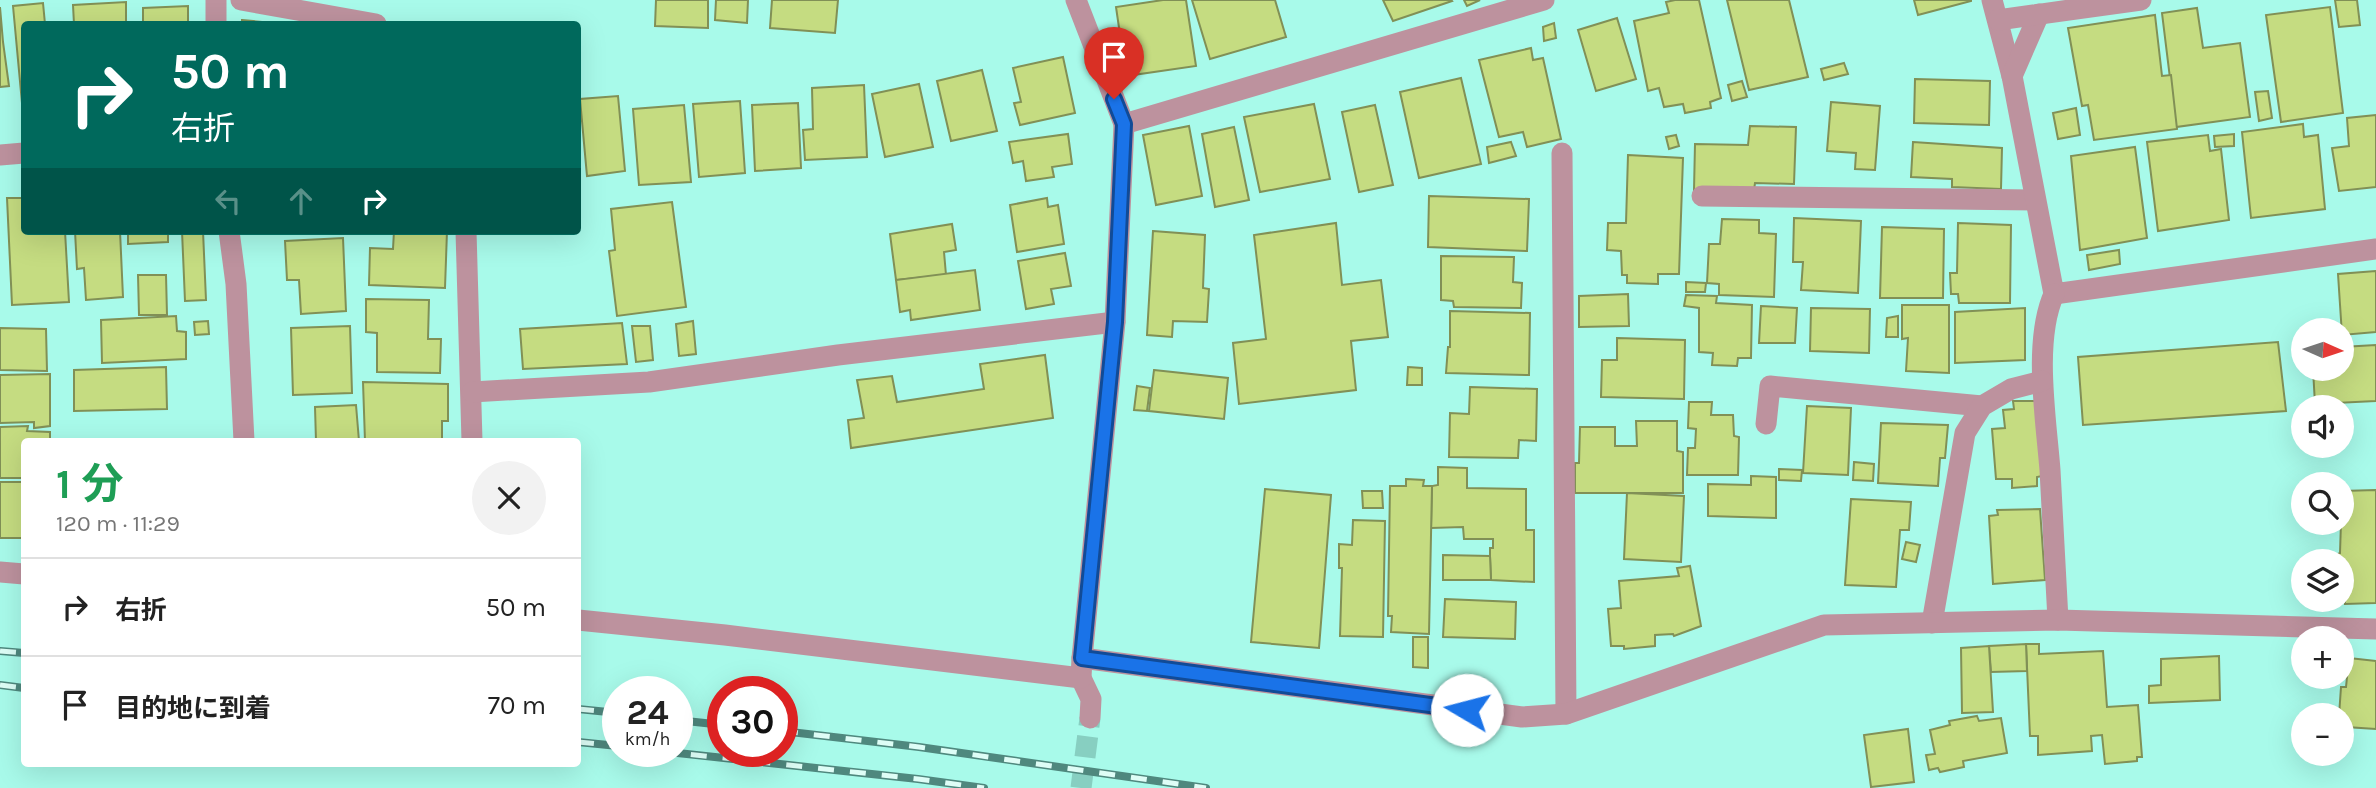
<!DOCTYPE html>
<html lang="ja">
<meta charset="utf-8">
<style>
body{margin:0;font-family:Karla,"Noto Sans JP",sans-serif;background:#f2f2f2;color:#222;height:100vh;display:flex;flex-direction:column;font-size:26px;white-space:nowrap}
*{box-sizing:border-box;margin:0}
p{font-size:23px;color:#767676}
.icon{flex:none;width:38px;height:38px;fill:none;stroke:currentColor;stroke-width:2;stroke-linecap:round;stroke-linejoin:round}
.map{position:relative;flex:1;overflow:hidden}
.drawer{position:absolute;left:21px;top:438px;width:560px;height:329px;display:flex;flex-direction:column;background:#fff;border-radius:7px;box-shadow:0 7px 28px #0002}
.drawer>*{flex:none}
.guide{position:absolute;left:21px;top:21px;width:560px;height:214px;border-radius:7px;box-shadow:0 7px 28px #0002;background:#00695c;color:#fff;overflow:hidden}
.needle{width:46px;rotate:93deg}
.tools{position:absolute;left:2291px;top:318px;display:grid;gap:14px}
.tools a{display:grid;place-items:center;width:63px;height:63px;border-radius:50%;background:#fff;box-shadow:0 7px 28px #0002;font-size:35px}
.speed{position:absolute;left:602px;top:676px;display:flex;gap:14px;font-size:35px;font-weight:700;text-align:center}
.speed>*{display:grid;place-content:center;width:91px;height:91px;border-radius:50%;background:#fff;box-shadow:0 7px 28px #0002;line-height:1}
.speed small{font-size:18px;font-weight:400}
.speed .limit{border:10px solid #d22;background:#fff;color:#111}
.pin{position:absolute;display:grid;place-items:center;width:60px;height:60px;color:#fff;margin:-72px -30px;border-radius:50% 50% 50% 0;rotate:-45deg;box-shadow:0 0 7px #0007}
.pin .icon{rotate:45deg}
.me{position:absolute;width:77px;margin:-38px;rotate:278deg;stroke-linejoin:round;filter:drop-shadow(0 0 5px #0008)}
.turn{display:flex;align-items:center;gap:24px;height:147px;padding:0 35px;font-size:32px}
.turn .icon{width:91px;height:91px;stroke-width:2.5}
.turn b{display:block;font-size:49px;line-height:60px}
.lanes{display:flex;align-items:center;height:66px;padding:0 35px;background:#0003;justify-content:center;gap:35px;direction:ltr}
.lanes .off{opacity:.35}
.round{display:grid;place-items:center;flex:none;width:74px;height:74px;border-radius:37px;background:#f2f2f2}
.overview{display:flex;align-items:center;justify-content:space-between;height:119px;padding:0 35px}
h1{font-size:42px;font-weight:700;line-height:52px;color:#1e9e55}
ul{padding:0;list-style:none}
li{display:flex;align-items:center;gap:21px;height:98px;padding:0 35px;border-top:2px solid #e0e0e0}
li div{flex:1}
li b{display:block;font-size:26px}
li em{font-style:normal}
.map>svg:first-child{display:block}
.building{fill:#c5dc81;stroke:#819056;stroke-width:2}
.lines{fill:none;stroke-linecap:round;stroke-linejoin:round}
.street-tunnel{stroke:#87cfc1;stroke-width:21;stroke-dasharray:21 10;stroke-linecap:butt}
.lane{stroke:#bd929e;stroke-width:21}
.street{stroke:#bd929e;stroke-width:21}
.rail-casing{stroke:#4f887e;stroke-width:8}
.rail{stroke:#defdf6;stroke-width:5;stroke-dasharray:16;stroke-linecap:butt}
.route-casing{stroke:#114b97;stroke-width:18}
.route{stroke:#1a73e8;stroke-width:12}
</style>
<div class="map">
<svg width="2376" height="788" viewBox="0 0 2376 788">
<rect width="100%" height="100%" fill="#a8faea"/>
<!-- building -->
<g class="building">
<path d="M656,0H708V28L655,26Z"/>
<path d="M716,0H748L747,23L715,20Z"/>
<path d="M772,0H838L835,33L770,28Z"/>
<path d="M1163,0H1186L1196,66L1126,76L1116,7Z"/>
<path d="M1192,0H1275L1286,37L1210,59Z"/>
<path d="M1383,0H1451L1452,1L1393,21Z"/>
<path d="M1464,0H1480L1467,6Z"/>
<path d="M1675,0H1699L1721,98L1710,102L1711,108L1685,113L1683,104L1664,107L1659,88L1648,91L1634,21L1669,13L1666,2Z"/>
<path d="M1727,0H1789L1808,77L1749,90Z"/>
<path d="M1914,0H1971V1L1918,15Z"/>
<path d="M2335,0H2357L2360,25L2339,27Z"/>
<path d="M126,2V24H74L73,5Z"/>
<path d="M43,3L45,24H24V103H22L13,6Z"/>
<path d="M188,6V24H143V8Z"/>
<path d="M0,7L3,42L9,86L0,87Z"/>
<path d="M2330,7L2343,113L2281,122L2266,15Z"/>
<path d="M2197,8L2203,48L2240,43L2250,117L2176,127L2162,13Z"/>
<path d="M2155,15L2162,76L2171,75L2177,129L2094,140L2088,105L2082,106L2068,28Z"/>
<path d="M1617,18L1636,79L1596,91L1578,30Z"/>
<path d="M242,20L284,24H242Z"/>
<path d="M1554,23L1556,38L1544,41L1543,27Z"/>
<path d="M1531,48L1533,60L1543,58L1561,139L1527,147L1523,132L1499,137L1479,60Z"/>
<path d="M1063,57L1075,113L1020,125L1014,103L1021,102L1013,68Z"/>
<path d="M1844,63L1848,74L1824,80L1821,69Z"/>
<path d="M982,70L997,131L951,141L937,81Z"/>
<path d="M1461,78L1481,164L1419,178L1400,92Z"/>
<path d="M1915,79L1990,81L1989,125L1914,123Z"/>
<path d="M1742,81L1747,97L1732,101L1728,85Z"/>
<path d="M919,84L933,147L885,157L872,94Z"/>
<path d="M864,85L867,157L805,160L803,130L813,129L812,88Z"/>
<path d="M2268,91L2272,118L2259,121L2255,92Z"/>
<path d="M618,96L625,171L587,176L580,99Z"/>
<path d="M740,101L745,173L699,177L693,104Z"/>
<path d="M1831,102L1880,106L1875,170L1855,169L1856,153L1827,151Z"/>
<path d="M798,103L801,168L755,171L752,105Z"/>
<path d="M1314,104L1330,179L1260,192L1244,117Z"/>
<path d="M684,105L691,182L639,185L633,109Z"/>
<path d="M1375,105L1393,185L1359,192L1342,112Z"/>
<path d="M2076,108L2080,135L2058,139L2053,113Z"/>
<path d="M2376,115V187L2339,191L2332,148L2349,146L2347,118Z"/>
<path d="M2303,124L2304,137L2318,135L2325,209L2251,218L2242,132Z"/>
<path d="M1189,126L1202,196L1156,205L1143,135Z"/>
<path d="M1750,126L1796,127L1794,184L1755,183L1754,190H1694L1695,144L1748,145Z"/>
<path d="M1234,127L1249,200L1215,207L1202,134Z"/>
<path d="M1068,134L1072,164L1052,167L1054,177L1026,181L1023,161L1013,163L1009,142Z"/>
<path d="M2234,134V146L2215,147L2214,136Z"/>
<path d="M1676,135L1679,146L1669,149L1666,137Z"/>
<path d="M2208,135L2210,151L2221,149L2229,220L2158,231L2147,142Z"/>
<path d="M1511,142L1516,156L1489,163L1487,147Z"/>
<path d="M1913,142L2002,148L2001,189L1952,187V179L1911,177Z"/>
<path d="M2135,147L2147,238L2080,250L2071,156Z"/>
<path d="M1628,155L1683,158L1679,274H1658V284L1627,283V275H1622L1621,251L1607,250L1608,223H1626Z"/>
<path d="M1429,196L1529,199L1527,251L1428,247Z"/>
<path d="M7,198H24V231H65L69,302L12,305Z"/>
<path d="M1047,198L1048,207L1058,205L1064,244L1017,252L1010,205Z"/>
<path d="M672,202L686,307L617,316L609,251L615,250L611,209Z"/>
<path d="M1794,218L1861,221L1858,293L1801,290L1803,262H1793Z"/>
<path d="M1722,219L1759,220V233L1776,234L1774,297L1719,295V284L1707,283L1709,244H1720Z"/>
<path d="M1336,223L1342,285L1381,280L1388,337L1351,341L1356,390L1239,404L1233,343L1266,339L1254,235Z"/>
<path d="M1958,223L2011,225L2010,303H1959L1958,294H1951L1950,273H1957Z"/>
<path d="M952,224L956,250L944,252L946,275L896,280L890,234Z"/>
<path d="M1882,227L1944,229L1943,298H1880Z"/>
<path d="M75,231H120L123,297L86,300L84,268L77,269Z"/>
<path d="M128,231H168V242L128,244Z"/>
<path d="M182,231H203L206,300L185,301Z"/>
<path d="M394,231H447L445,288L369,285L370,248L393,249Z"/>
<path d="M1153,231L1205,235L1203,288L1209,289L1207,322L1173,321L1172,337L1147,335Z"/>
<path d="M343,238L346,311L301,314L299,280H287L285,241Z"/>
<path d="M2119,250L2120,264L2089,270L2087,255Z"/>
<path d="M1065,253L1071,286L1051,289L1054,304L1026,309L1018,261Z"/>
<path d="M1441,256L1514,257L1513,282L1522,283L1521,308L1454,307L1453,301L1441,300Z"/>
<path d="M975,270L980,310L911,320L910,310L900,312L896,280Z"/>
<path d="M2376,271V332L2342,335L2338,274Z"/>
<path d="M138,275H166L167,315H139Z"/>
<path d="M1686,282L1706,283L1705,292H1686Z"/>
<path d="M1628,294L1629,326L1579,327V296Z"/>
<path d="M1686,295L1717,296L1716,303L1752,305L1751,358H1738L1737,366L1712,365L1713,353L1699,352V308L1684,306Z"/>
<path d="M366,299L429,300L428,339H441L440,373L377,372V333L366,332Z"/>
<path d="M1902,305H1949V373L1906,371L1908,338L1902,339Z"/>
<path d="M1761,306L1797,308L1795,343H1759Z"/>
<path d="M1811,308L1870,309L1869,353L1810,351Z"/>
<path d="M2025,308V360L1955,363V312Z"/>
<path d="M1450,311L1530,313L1529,375L1446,373L1448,347H1450Z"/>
<path d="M176,316L177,331L186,332V359L102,363L101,320Z"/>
<path d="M1898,316V337H1886L1887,318Z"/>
<path d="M208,321L209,334L195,335L194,322Z"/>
<path d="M693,321L696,354L679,356L676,324Z"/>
<path d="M622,323L627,364L523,369L520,329Z"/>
<path d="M350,326L352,393L293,395L291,328Z"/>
<path d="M632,326H650L653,360L636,362Z"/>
<path d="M0,328L46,329L47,371L0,370Z"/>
<path d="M1617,338L1685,340L1684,399L1601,397L1602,360H1617Z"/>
<path d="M2278,342L2286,411L2083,425L2078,357Z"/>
<path d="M2376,345V401L2315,404L2313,369H2342V347Z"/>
<path d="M1045,355L1053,418L851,448L848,420L864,418L857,380L892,376L897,402L984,389L980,364Z"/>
<path d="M166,367L167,409L74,411V370Z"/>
<path d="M1408,367L1422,368V385H1407Z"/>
<path d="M1154,370L1228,378L1224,419L1149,411Z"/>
<path d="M50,374V426L34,428V422L0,423V375Z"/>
<path d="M363,382L448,384V421H442V441H365Z"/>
<path d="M1137,386L1150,388L1147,411L1134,410Z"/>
<path d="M1470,387L1537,389L1536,441L1519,440L1518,458L1449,457L1450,413L1469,414Z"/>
<path d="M2013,401H2037L2042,476L2037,477V486L2012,488V479H1996L1992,429L2005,428L2003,410L2014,409Z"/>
<path d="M1689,402H1712L1711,415H1733L1734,436L1739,437L1738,475H1687L1688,448H1695L1696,429L1688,428Z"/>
<path d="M356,405L359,441H316L315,407Z"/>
<path d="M1807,406L1851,408L1848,475L1803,473Z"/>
<path d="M1636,421H1677V451L1683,452V493H1575V463H1579L1580,427H1615V446H1637Z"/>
<path d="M1881,423L1948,425L1945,458H1940L1938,486L1878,483Z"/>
<path d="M28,426L27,431L50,432V441H24V478H0V427Z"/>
<path d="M217,439V441H166Z"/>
<path d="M1854,462L1874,464L1873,481L1853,480Z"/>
<path d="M1438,467L1467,468V488L1526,489V530H1534V582L1491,580L1490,556V548H1493V539H1464L1463,527L1431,528L1432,486L1438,485Z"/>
<path d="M1779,469L1802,470L1801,481L1779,480Z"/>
<path d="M1751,476L1776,477V518L1708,516V484L1751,485Z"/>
<path d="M1406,479L1424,480L1423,486H1432L1429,634L1391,632L1392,616H1388L1390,486H1406Z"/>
<rect x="0" y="482" width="24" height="56"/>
<path d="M1265,489L1331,495L1319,648L1251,642Z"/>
<path d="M2376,490V603L2345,604V593H2342V562H2336V555L2340,553L2342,491Z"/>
<path d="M1362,491H1382L1383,508H1363Z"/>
<path d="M1627,493L1684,496L1681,562L1624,559Z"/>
<path d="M1851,499L1911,502L1909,530H1900L1896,587L1845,585Z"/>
<path d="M2040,509L2045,580L1993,584L1989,516L1998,515L1997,510Z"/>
<path d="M1353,520L1385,521L1383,637L1340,636L1342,568H1339V544L1352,545Z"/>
<path d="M1906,542L1920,545L1916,562L1902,559Z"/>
<path d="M1443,555L1490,556L1491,580H1443Z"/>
<path d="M1690,566L1701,626L1674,636L1673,634L1655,635V646L1624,649V646H1611L1608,609L1621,608L1619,581L1679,576L1677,568Z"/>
<path d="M1445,599L1516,602L1515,639L1443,637Z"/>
<path d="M1413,637H1428V668L1413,667Z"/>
<path d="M2026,644H2039V654L2103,651L2107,707L2138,705L2142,757H2137V761L2105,764L2102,735L2091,736L2092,751L2038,755V736H2030Z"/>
<path d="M2026,644L2027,671L1991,672L1989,646Z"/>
<path d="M1989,646L1993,712L1962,713L1961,648Z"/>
<path d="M2219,656L2220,700L2149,703V686L2161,685V659Z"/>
<path d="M2349,658L2376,661V729L2346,727V721L2342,720V716H2339L2341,687H2346Z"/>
<path d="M1977,716L1979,721L2001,718L2007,753L1963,761L1964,767L1940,772L1938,768L1929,770L1926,755L1935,754L1930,730L1950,725L1949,721Z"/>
<path d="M1908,729L1914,782L1871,787L1864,735Z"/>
</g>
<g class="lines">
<!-- street-tunnel -->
<path class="street-tunnel" d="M1081,788L1090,718"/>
<!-- lane -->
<g class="lane">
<path d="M1702,196L2035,200"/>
<path d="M1766,424L1770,386L1982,406"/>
</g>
<!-- street -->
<g class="street">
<path d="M216,0V24"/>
<path d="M241,0L376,24"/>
<path d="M1076,0L1124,124L1115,322L1082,658L1081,678L1091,699L1090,718"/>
<path d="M1992,0L2012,76"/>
<path d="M2039,14L2012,76L2054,294L2376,249"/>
<path d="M1998,20L2141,0"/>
<path d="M1124,124L1544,0"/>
<path d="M1562,153L1566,714"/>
<path d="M0,155L24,153"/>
<path d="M229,231L236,284L244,441"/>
<path d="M466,231L472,441"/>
<path d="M2054,294C2033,341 2046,418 2050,470C2053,520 2055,570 2058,620"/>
<path d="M472,392L649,382L838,355L1115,322"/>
<path d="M0,572L24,574"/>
<path d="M578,620L725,635L1081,678"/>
<path d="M1932,623L1965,433L1982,406L2011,389L2042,381"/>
<path d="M1082,658L1522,717L1566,714L1824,625L2058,620L2376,629"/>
</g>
<!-- rail casing -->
<g class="rail-casing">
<g id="rail">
<path d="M0,651L24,653"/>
<path d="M0,685L24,688"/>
<path d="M578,709L618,713"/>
<path d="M677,720L723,725"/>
<path d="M782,731L919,747L1206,788"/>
<path d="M578,742L618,746"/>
<path d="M659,751L918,779L984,788"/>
</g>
</g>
<!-- rail -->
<use href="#rail" class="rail"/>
</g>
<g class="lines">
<!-- route casing -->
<g class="route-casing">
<path id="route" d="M1114,99L1124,124L1115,322L1082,658L1467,710"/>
</g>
<!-- route -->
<use href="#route" class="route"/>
</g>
</svg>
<div class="tools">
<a><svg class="needle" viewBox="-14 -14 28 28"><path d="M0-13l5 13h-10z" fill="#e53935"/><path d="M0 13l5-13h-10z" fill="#767676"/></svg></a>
<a><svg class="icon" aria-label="sound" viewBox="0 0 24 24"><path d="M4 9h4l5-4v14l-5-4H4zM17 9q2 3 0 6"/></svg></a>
<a><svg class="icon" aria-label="search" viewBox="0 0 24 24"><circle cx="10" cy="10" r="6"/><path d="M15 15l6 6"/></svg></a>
<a><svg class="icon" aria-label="layers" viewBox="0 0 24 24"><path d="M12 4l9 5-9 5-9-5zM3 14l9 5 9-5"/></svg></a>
<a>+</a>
<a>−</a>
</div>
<div class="speed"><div>24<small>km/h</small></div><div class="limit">30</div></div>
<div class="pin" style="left:1114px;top:99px;background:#d93025"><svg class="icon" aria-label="arrive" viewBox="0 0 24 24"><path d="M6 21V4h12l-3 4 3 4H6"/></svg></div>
<svg class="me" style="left:1467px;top:710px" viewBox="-20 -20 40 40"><circle r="19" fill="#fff"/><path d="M0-13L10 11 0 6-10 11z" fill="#1a73e8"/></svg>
<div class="guide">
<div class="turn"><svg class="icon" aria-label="right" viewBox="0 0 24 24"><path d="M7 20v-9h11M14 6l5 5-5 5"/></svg><div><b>50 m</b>右折</div></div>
<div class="lanes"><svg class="icon off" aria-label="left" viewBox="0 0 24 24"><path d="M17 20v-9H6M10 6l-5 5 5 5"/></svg><svg class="icon off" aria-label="ahead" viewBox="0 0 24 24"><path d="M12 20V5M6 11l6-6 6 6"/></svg><svg class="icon" aria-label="right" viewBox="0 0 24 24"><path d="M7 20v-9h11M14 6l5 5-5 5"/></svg></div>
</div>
<section class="drawer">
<div class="overview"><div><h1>1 分</h1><p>120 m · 11:29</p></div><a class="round"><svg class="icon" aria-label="close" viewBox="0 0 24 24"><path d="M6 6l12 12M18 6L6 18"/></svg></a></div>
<ul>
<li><svg class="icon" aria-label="right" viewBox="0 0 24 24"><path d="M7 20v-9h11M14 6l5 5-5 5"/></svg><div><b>右折</b></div><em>50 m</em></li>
<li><svg class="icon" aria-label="arrive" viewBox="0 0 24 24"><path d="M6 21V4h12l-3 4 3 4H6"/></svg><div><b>目的地に到着</b></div><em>70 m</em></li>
</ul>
</section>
</div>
